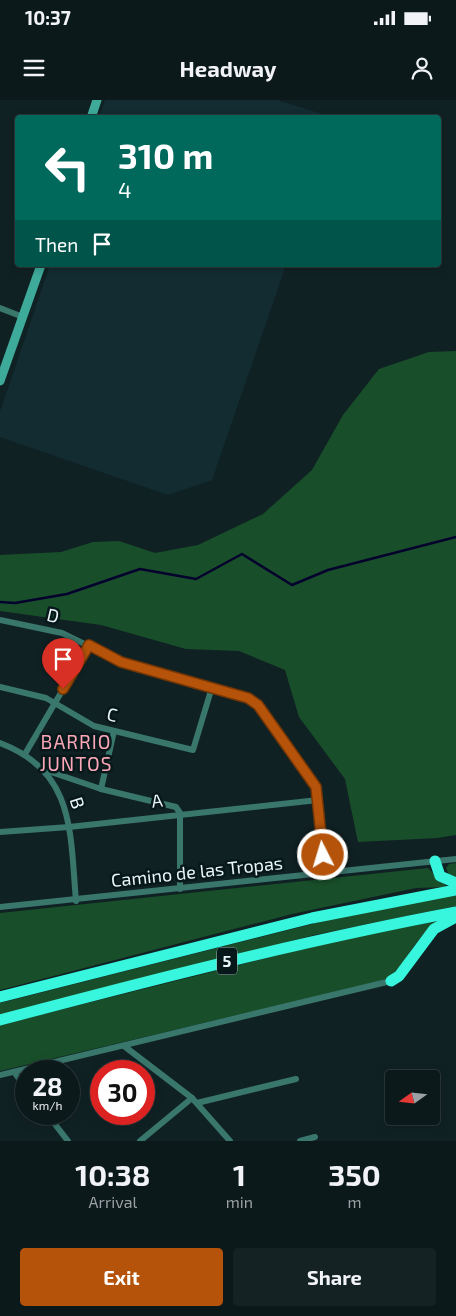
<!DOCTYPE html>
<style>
body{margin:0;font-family:"Exo 2",sans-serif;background:#152224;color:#f1f3f6;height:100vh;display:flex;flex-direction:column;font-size:19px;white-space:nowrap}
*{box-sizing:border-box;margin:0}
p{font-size:16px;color:#9aa0a3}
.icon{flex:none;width:28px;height:28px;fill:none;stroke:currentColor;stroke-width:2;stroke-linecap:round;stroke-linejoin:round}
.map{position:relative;height:1041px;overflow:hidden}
.panel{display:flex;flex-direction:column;background:#0c191b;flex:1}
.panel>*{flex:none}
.top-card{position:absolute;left:15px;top:15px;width:426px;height:152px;border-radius:5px;box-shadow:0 2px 8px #0003,0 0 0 1px #2c383a;background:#00695c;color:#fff;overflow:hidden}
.needle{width:32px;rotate:255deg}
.controls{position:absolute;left:385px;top:970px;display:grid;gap:10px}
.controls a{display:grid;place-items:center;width:55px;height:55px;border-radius:5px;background:#0c191b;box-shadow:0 2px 8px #0003,0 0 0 1px #2c383a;font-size:25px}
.speed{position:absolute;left:15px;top:960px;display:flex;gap:10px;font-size:25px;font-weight:700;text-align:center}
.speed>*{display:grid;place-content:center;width:65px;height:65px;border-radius:50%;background:#0c191b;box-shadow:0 2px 8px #0003,0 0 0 1px #2c383a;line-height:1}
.speed small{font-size:12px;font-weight:400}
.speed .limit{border:8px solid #d22;background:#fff;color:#111}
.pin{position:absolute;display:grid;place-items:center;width:42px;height:42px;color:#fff;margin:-51px -21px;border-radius:50% 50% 50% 0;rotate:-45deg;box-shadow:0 0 5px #0007}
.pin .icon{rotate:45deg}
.me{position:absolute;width:55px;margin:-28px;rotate:355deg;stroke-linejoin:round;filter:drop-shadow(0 0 4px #0008)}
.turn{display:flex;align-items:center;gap:18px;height:105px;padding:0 20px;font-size:22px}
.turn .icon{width:65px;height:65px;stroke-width:2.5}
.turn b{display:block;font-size:35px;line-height:42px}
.then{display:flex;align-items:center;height:48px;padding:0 20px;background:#0003;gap:10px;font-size:19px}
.eta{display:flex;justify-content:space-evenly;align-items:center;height:85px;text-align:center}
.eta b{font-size:30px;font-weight:700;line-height:35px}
.primary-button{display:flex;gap:10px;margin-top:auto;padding:10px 20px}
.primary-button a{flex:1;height:58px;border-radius:5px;background:#b45309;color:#fff;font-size:20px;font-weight:700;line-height:58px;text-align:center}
.primary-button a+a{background:#152224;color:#f1f3f6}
.status{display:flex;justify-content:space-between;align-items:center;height:35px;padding:0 25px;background:#0c191b;direction:ltr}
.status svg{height:14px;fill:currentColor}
header{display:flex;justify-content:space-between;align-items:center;height:65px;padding:0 20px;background:#0c191b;font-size:22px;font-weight:700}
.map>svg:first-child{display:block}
.built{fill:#122c31}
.green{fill:#184f2a}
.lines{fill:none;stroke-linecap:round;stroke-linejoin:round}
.stream{stroke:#05012d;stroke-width:2.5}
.street{stroke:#39776d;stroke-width:6}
.secondary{stroke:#3eaa9a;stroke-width:9}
.highway{stroke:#37f6dd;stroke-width:11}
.route-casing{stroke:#753606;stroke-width:12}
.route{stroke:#b45309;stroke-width:9}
.labels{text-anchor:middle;stroke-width:5;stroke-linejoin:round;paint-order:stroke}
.shield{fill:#07181b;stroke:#a6b3b5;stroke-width:1}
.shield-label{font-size:16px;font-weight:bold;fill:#eaf5f7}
.street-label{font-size:18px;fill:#eaf5f7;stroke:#07181b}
.neighbourhood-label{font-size:19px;letter-spacing:1px;fill:#fba7b8;stroke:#07181b}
</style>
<div class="status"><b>10:37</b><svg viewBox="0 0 49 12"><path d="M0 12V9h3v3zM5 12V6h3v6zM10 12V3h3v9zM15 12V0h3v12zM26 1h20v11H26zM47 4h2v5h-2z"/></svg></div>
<header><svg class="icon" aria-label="menu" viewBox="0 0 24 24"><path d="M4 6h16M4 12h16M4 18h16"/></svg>Headway<svg class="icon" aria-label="person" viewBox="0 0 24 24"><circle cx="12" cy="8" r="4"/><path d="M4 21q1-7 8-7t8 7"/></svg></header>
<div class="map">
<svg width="456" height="1041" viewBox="0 0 456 1041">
<rect width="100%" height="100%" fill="#102124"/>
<!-- built -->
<g class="built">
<path d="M105,0H277L332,17H99Z"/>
<path d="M50,165H286L212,380L168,395L0,337V312Z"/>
</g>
<!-- green -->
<g class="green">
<path d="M456,251V735L437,738L358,742L345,679L299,617L285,570L239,551L186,549L101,525L0,511V455L61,452L93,442L119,441L155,453L198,445L263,414L312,370L343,315L379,269L429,252Z"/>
<path d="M456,763V777L449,775L446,768L449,764Z"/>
<path d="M428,768L447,787L416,788L292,814L0,890V813Z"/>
<path d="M456,794V806L314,835L0,916V903L352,814Z"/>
<path d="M439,821C433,826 426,831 421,837C406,854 401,874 378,882L0,971V925L342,839Z"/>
</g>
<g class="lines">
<!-- stream -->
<path class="stream" d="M0,502L15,503L67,494L140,469L196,479L242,454L292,485L328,470L456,437"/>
<!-- street -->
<g class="street">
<path d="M0,208L23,217"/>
<path d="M0,520L62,533L121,562L254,601L271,621L316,687L325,774"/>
<path d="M0,587L46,598L94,626L193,650L212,587"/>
<path d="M0,643C75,671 70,732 76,801"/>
<path d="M25,654L89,545"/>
<path d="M45,670L101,689L176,707L180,713V789"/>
<path d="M101,689L114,631"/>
<path d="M0,732L69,727L318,700"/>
<path d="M0,807L456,759"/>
<path d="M124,946L192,998L230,1041"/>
<path d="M14,972L26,988"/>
<path d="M0,975L391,881"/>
<path d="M197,1003L296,979"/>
<path d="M47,1014L68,1041"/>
<path d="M140,1041L192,998"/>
<path d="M300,1041L315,1037"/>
</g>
<!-- secondary -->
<g class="secondary">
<path d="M91,18L97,0"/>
<path d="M0,281L41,165"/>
</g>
<!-- highway -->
<g class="highway">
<path d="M435,761L440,776L456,783"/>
<path d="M391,881L399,876L434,829L456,817"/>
<path d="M0,897L312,818L456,790"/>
<path d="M0,920C151,880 302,841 456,812"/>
</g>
</g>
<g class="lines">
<!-- route casing -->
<g class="route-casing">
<path id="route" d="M63,589L89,545L121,562L230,593L248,598L258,605L316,687L323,755"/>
</g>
<!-- route -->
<use href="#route" class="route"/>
</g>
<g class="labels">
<!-- shield labels -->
<rect class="shield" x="217" y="847.5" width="20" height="27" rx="4"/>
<g class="shield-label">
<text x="227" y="867">5</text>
</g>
<!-- street labels -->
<g class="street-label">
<text transform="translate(53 516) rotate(13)" y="6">D</text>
<text transform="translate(112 615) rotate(13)" y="6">C</text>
<text transform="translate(157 701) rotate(-7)" y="6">A</text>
<text transform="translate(77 703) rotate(72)" y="6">B</text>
<text transform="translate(197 772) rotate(-6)" y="6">Camino de las Tropas</text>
</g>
<!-- neighbourhood labels -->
<g class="neighbourhood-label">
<text x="76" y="649">BARRIO<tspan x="76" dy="22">JUNTOS</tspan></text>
</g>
</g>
</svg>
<div class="controls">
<a><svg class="needle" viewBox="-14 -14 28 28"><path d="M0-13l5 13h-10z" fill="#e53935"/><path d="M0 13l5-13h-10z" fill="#9aa0a3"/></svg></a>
</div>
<div class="speed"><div>28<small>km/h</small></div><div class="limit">30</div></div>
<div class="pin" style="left:63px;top:589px;background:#d93025"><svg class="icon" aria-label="arrive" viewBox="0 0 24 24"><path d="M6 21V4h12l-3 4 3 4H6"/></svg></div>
<svg class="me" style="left:323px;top:755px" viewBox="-20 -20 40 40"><circle r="17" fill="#b45309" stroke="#fff" stroke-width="3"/><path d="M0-11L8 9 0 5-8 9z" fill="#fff"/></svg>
<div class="top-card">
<div class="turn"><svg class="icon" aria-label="left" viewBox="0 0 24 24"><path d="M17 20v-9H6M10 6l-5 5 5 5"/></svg><div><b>310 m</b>4</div></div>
<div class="then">Then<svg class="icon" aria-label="arrive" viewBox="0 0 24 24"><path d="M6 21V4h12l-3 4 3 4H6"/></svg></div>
</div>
</div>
<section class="panel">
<div class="eta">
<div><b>10:38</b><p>Arrival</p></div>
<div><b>1</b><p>min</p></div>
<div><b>350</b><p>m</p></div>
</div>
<div class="primary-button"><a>Exit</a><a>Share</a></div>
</section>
